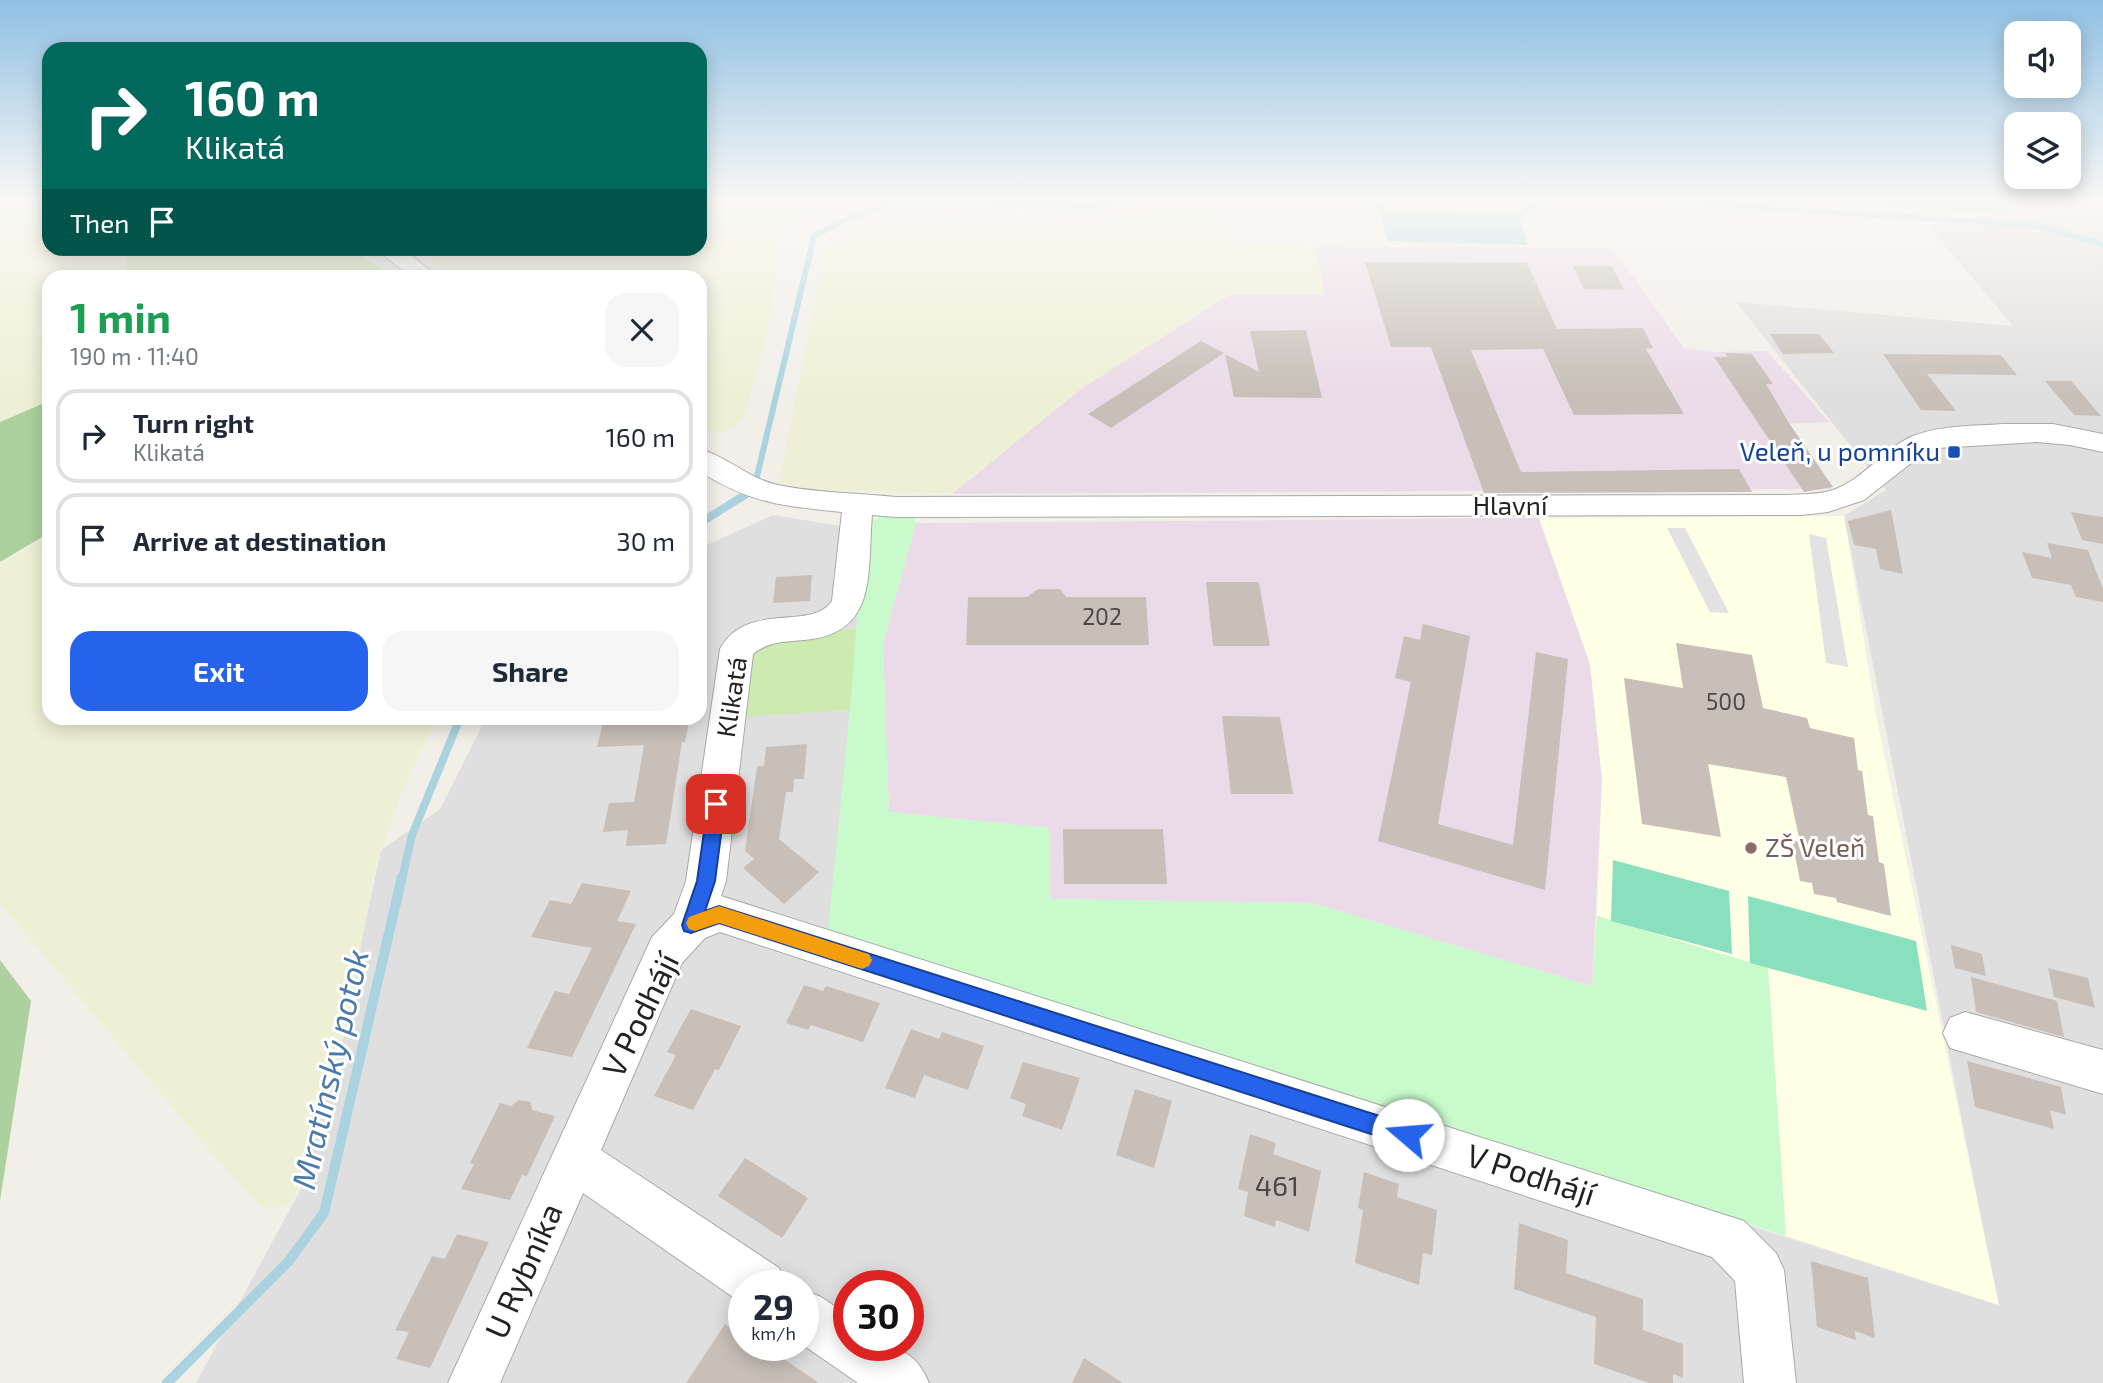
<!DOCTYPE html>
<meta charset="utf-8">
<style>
body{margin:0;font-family:"Exo 2",sans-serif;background:#f6f6f7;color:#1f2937;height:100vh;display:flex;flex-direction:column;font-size:26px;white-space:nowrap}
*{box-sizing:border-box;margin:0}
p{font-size:23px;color:#747a83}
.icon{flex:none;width:38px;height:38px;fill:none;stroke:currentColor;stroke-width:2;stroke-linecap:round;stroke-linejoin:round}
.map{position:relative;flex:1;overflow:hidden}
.drawer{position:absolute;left:42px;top:270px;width:665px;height:455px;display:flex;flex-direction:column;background:#fff;border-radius:21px;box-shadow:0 4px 18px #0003}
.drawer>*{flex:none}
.guide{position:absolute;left:42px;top:42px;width:665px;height:214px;border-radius:21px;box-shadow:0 4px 18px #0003;background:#00695c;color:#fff;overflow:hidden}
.tools{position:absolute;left:2004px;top:21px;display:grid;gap:14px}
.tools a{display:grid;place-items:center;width:77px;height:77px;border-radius:14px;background:#fff;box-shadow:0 4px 18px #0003;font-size:35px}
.speed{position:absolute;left:728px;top:1270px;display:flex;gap:14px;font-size:35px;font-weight:700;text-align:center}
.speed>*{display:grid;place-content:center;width:91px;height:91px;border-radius:50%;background:#fff;box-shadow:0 4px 18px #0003;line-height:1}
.speed small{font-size:18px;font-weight:400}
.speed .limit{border:10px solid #d22;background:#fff;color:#111}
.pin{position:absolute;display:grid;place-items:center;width:60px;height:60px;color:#fff;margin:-30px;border-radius:14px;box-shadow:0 4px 10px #0006}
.me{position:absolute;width:77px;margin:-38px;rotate:288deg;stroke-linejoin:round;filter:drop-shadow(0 0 5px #0008)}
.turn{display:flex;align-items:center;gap:24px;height:147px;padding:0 28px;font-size:32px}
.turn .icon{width:91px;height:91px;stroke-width:2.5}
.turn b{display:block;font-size:49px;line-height:60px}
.then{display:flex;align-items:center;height:66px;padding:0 28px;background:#0003;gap:14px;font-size:26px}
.round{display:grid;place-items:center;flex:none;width:74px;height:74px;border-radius:21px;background:#f6f6f7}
.overview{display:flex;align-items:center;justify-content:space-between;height:119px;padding:0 28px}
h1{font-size:42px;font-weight:700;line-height:52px;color:#1e9e55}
.cta{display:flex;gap:14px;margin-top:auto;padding:14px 28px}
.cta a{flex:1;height:80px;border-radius:21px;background:#2563eb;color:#fff;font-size:28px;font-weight:700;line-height:80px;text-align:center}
.cta a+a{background:#f6f6f7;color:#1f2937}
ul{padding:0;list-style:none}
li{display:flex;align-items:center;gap:21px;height:94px;margin:0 14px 10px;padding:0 14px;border:4px solid #e0e1e3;border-radius:21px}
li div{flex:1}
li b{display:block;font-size:26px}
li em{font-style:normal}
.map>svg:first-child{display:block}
.residential{fill:#e0dfdf;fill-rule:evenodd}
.industrial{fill:#ebdbe8}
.education{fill:#ffffe5}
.farmland{fill:#eef0d5}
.grass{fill:#cdebb0}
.forest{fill:#add19e}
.park{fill:#c8facc}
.pitch{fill:#88e0be}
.parking{fill:#e2e2e2}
.water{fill:#aad3df}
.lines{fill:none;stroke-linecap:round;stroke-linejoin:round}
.stream-far2{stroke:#aad3df;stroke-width:6}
.stream-far1{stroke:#aad3df;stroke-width:8}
.stream{stroke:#aad3df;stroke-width:10}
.building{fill:#c7bfb8}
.minor-casing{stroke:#a9a9a9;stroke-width:2}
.minor{fill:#fff;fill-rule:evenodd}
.route{fill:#2563eb;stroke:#184099;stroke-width:2}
.slow{fill:#f59e0b}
.transit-dot{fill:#1a4fb4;stroke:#fff;stroke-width:2.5}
.education-dot{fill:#8d6e63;stroke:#fff;stroke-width:2.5}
.labels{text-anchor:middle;stroke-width:6;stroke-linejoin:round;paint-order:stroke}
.number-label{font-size:23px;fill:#4b4948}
.transit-label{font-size:26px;fill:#164399;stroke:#fff;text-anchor:end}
.street-label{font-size:26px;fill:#222;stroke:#fff}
.education-label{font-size:26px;fill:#785e54;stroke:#fff;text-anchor:start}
.near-number-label{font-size:28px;fill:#4b4948}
.near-street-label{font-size:32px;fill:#222;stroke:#fff}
.near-water-label{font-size:33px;font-style:italic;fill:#4a7aab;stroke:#fff}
</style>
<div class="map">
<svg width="2103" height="1383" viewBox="0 0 2103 1383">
<rect width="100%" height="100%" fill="#f2efe9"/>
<!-- residential -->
<path class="residential" d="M2022,201H2103V1383H196L302,1187L328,1094L381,850L440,809L486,718H700V548L773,515L841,526H864L850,710L829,931L1998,1305L1844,516L1886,490L1736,302L2013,326L1928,225L2003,213ZM744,1286H803V1346H744ZM849,1286H908V1346H849Z"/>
<!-- industrial -->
<g class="industrial">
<path d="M1316,247L1612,248L1684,348L1711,352L1767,351L1829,422L1783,424L1831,489L952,494L1082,388L1229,295H1324Z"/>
<path d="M1539,518L1590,664L1602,779L1592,986L1312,903L1049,899V828L889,812L883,643L916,523Z"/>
</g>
<!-- education -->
<path class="education" d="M1844,516L1876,715L1999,1305L1786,1236L1768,968L1597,916L1602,779L1590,664L1539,518Z"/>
<!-- farmland -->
<g class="farmland">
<path d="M0,201H49V248L130,249L123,276H49V400L0,422Z"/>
<path d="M700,201H847L786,227L778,242L769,324L746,412L735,427L720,433L700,427V276H455L433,263L435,257L450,249L700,248Z"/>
<path d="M1213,201H1221L1214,218L1221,235L1258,244L1316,247L1324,295H1229L1082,388L952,494L815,490L779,483L825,250L833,244L876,229L953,220L1086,225Z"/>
<path d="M49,535V718H437L403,789L374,871L348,1021L302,1187L284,1207L262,1208L217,1160L0,904V565Z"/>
</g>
<!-- grass -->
<g class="grass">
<path d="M130,248L350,249L392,276H123Z"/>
<path d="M857,628L850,710L740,717L747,647L764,639Z"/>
</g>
<!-- forest -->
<g class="forest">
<path d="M1781,201H2022L2003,213Z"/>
<path d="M49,401V533L0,562V422Z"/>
<path d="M0,960L31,1001L0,1201Z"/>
</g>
<!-- park -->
<path class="park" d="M888,512L913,517L916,523L883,643L889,812L1049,828L1050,899L1312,903L1592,986L1597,916L1768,968L1786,1236L828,930L850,710L864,526Z"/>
<!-- pitch -->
<g class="pitch">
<path d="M1613,860L1729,891L1732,954L1611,921Z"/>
<path d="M1748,896L1916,941L1927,1011L1750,963Z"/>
</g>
<!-- parking -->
<g class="parking">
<path d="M1667,528H1685L1729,613L1710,612Z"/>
<path d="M1809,534L1826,538L1848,667L1826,663Z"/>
</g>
<!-- water -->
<path class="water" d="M1377,208L1519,214L1528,245L1388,241Z"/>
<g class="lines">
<!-- stream-far2 -->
<g class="stream-far2">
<path d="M1367,201L1386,210"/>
<path d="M1656,201L2033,225L2103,244"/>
<path d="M1510,215L1519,214L1542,201"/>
<path d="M745,495L754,489L814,236L843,221L899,201L1095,207L1132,201"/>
</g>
<!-- stream-far1 -->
<g class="stream-far1">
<path d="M700,523L748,493"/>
<path d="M402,879L412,835L460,718"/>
</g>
<!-- stream -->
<path class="stream" d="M167,1383L288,1262L324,1213L402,877"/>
</g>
<!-- building -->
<g class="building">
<path d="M1365,262L1527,263L1557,329L1643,328L1653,348L1646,349L1684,414L1574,415L1543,349L1471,350L1521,472L1739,469L1752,492L1484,493L1431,347H1391Z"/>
<path d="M1573,266H1612L1624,290L1584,289Z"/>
<path d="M1306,330L1322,398L1234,397L1225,354L1259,372L1250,331Z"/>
<path d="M1770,334H1819L1834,353L1783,354Z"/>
<path d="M1201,341L1224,353L1111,428L1088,414Z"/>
<path d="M1725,353L1752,354L1773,384H1766L1789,423L1833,487L1804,492L1714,357H1728Z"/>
<path d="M1883,354L2001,355L2017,375L1927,374L1956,411L1921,410Z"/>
<path d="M2045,381H2071L2101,416L2074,415Z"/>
<path d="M1891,510L1903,574L1880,569L1876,549L1854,545L1848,521Z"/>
<path d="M2071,512L2103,517V544L2082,540Z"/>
<path d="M2047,543L2088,550L2103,589V602L2076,597L2071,585L2032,578L2022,552L2052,558Z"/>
<path d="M812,575L810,601L773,603L776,577Z"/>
<path d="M1206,582H1259L1270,646H1213Z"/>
<path d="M1038,589H1060L1066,597H1146L1149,645H966L968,597H1027Z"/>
<path d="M1423,624L1470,636L1438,824L1513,845L1536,652L1568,659L1545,890L1378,841L1411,682L1395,678L1404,636L1420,640Z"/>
<path d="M1676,643L1752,655L1763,708L1807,718L1810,728L1854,738L1858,770L1862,771L1868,815L1873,816L1879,862L1884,864L1891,916L1837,902L1836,898L1814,894L1812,883L1800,881L1792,840L1800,842L1786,777L1708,764L1721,837L1642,824L1624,678L1683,688Z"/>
<path d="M1222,716L1280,717L1293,794H1231Z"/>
<path d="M631,718H664L663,722L689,721L685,742H682L666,844L626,846L628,830L603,832L609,803L634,802L644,745L597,747L603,722L630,720Z"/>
<path d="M807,744L804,779H794L793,792H786L779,839L819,872L784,904L743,868L754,859L745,851L757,766H764L766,747Z"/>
<path d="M1063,829H1163L1167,884H1064Z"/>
<path d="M582,883L631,891L617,921L636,924L572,1057L527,1048L555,991L569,994L592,948L531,937L550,900L571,904Z"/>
<path d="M1951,945L1982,954L1986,976L1955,968Z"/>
<path d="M2048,968L2088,978L2095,1008L2054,997Z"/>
<path d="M1971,977L2057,1001L2064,1037L1976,1012Z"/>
<path d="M804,985L823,991L826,986L880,1003L863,1042L811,1025L808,1030L786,1023Z"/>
<path d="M691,1009L741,1026L719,1070L715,1069L693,1110L654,1096L676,1055L667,1052Z"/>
<path d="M911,1029L939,1039L942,1032L984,1046L968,1090L924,1075L915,1098L885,1088Z"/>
<path d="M1967,1061L2061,1087L2066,1115L2050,1110L2054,1129L1975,1107Z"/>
<path d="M1023,1062L1080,1078L1062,1130L1022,1116L1026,1104L1010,1098Z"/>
<path d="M1135,1089L1172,1101L1154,1168L1116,1155Z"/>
<path d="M519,1100L531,1102L532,1110L555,1116L527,1176L522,1175L510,1200L461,1189L474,1164L470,1163L500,1103L511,1106Z"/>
<path d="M1250,1134L1276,1143L1273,1154L1321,1171L1309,1232L1276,1220L1275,1227L1244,1216L1248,1192L1238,1189Z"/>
<path d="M745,1158L808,1198L782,1238L718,1196Z"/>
<path d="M1364,1172L1399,1184L1397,1197L1437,1210L1432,1255L1423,1253L1419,1285L1355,1263L1363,1210L1358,1208Z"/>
<path d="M1519,1223L1568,1240L1566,1273L1643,1299V1330L1683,1344V1378L1673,1374V1383H1649L1594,1364L1596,1317L1514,1289Z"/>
<path d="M457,1234L489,1242L430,1368L396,1359L409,1332L395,1330L432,1256L445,1259Z"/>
<path d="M1811,1261L1868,1278L1875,1338L1855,1331L1856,1340L1817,1327Z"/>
<path d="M725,1324L744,1337V1346H765L819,1383H686Z"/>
<path d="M1084,1358L1123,1383H1072Z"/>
</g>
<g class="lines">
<!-- minor casing -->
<g class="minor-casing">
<g id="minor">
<path d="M374,248H402L437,276H410Z"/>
<path d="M2004,424H2053L2103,434V452L2070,445L2037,442L1937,448L1915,460L1864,500L1828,512L1802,515L896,517L872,515C867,572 879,634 804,640C784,642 769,641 753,654L726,881L721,896L1744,1221L1776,1253L1784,1270L1796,1383H1744L1735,1281L1712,1257L720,932L705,938L682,963L601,1150L779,1268L786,1286H744L743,1304L583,1193L500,1383H448L652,937L674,914L686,881L720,649C747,600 811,632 832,601L842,512C782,506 753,504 700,472V449C728,457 749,479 778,485C816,493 858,493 896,497L1785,495C1801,494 1818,495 1833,490C1864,479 1883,449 1913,436C1941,425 1974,426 2004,424Z"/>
<path d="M1965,1012L2103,1050V1094L1950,1048L1943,1033L1950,1018Z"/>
<path d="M803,1290L821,1297L849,1316V1346C887,1346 913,1343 929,1383H858L803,1345Z"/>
</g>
</g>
<!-- minor -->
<use href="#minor" class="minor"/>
</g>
<!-- sky -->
<linearGradient id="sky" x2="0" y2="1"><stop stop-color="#8fc0e4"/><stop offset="0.51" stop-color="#f9f8f5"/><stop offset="1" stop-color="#f9f8f5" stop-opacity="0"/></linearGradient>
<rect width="2103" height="394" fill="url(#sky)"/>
<!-- route -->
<path class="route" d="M716,797L722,799L725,804L715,881L705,911L719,906L1408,1125L1416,1128L1419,1135L1416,1143L1408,1146L719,923L691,933L684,931L682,925L697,881L708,804L710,799Z"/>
<!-- slow -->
<path class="slow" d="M719,906L862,952L869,954L872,960L869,966L862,969L719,923L695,931L689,929L686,923L689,917Z"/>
<!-- markers -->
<rect class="transit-dot" x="1947" y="445" width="14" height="14" rx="3.5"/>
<circle class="education-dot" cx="1751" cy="848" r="7"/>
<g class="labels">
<!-- number labels -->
<g class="number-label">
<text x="1102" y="625">202</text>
<text x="1726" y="710">500</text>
</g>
<!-- transit labels -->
<g class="transit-label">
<text x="1940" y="461">Veleň, u pomníku</text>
</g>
<!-- street labels -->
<g class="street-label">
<text x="1510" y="515">Hlavní</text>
<text transform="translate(732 697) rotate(-81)" y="9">Klikatá</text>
</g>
<!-- education labels -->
<g class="education-label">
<text x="1765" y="857">ZŠ Veleň</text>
</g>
<!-- near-number labels -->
<g class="near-number-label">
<text x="1277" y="1196">461</text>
</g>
<!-- near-street labels -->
<g class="near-street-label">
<text transform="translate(641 1015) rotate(-64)" y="11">V Podhájí</text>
<text transform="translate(1531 1175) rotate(18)" y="11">V Podhájí</text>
<text transform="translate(524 1271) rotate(-66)" y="11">U Rybníka</text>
</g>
<!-- near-water labels -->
<g class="near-water-label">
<text transform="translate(330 1069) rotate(-77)" y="12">Mratínský potok</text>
</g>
</g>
</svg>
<div class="tools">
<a><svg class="icon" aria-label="sound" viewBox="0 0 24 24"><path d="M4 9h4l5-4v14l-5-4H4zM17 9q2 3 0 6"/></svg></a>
<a><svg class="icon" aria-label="layers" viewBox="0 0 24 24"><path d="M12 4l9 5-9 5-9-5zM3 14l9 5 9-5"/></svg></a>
</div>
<div class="speed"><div>29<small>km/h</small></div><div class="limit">30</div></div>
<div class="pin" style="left:716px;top:804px;background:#d93025"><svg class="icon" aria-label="arrive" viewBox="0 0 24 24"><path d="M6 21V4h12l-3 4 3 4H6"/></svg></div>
<svg class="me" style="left:1408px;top:1135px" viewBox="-20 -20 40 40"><circle r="19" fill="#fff"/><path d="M0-13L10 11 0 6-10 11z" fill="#2563eb"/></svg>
<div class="guide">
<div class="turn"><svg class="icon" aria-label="right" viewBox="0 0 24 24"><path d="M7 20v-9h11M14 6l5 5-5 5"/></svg><div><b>160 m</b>Klikatá</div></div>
<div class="then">Then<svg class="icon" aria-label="arrive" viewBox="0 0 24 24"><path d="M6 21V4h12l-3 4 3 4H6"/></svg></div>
</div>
<section class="drawer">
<div class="overview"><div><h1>1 min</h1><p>190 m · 11:40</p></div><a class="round"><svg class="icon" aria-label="close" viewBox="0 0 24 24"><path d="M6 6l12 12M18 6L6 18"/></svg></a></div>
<ul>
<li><svg class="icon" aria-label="right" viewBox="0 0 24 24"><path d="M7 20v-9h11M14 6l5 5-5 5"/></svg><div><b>Turn right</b><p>Klikatá</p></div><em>160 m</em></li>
<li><svg class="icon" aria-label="arrive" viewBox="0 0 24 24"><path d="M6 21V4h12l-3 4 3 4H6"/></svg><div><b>Arrive at destination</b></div><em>30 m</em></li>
</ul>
<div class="cta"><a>Exit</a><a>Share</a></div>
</section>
</div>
